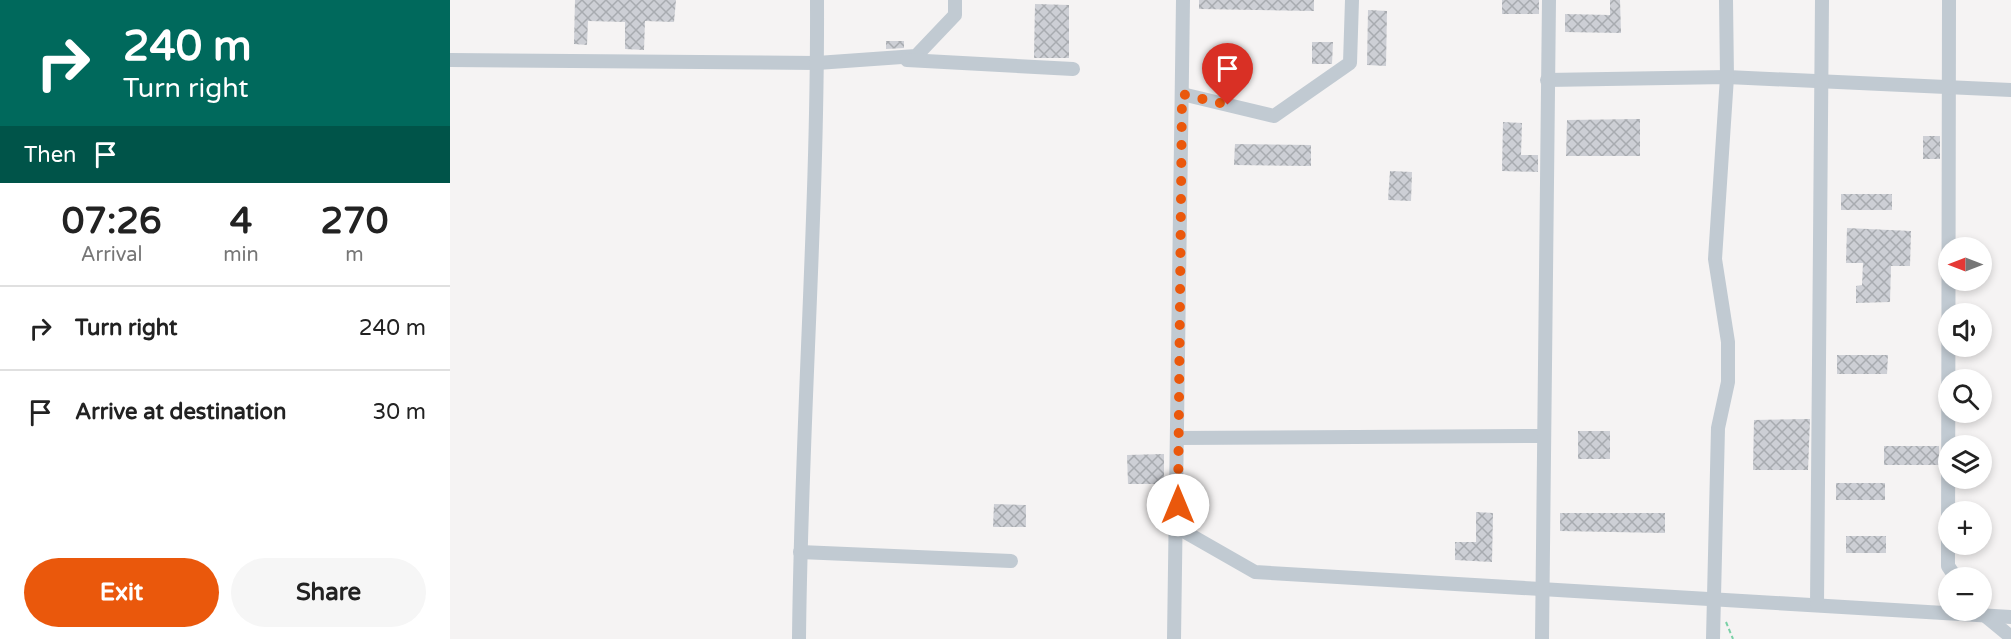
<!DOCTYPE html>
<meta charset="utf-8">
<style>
body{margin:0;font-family:"Varela Round",sans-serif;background:#f6f6f6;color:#222;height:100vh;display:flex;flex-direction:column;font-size:22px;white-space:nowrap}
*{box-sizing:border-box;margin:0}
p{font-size:20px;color:#767676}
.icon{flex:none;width:33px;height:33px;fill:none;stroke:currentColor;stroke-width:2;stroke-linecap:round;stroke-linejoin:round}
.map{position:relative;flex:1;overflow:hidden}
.details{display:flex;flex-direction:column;background:#fff;width:450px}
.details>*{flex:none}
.guide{background:#00695c;color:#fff;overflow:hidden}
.needle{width:39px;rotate:270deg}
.controls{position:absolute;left:1488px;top:237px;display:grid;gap:12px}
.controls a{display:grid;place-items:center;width:54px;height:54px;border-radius:50%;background:#fff;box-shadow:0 3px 9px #0003;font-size:30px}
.pin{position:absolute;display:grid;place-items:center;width:51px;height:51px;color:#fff;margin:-62px -26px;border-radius:50% 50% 50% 0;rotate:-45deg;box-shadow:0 0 6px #0007}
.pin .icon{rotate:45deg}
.me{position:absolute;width:66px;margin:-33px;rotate:0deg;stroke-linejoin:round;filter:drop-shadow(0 0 4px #0008)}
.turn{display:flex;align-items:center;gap:21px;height:126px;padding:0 24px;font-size:27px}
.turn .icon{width:78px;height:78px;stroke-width:2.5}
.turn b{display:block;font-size:42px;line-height:51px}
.then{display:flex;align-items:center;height:57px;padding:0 24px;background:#0003;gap:12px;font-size:22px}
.eta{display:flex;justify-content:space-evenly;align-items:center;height:102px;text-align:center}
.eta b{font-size:36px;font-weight:700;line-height:42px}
.primary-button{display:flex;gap:12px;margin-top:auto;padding:12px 24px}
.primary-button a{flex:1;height:69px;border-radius:36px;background:#ea580c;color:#fff;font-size:24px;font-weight:700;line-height:69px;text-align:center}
.primary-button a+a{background:#f6f6f6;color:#222}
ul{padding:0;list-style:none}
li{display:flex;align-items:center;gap:18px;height:84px;padding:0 24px;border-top:2px solid #e0e0e0}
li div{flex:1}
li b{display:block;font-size:22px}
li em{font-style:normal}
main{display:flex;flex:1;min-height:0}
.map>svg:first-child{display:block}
.building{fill:url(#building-cross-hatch)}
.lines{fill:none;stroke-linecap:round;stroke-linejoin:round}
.path{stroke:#7ad0a6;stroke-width:2;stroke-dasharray:4.5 3;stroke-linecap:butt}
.minor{stroke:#c1cad2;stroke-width:14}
.route{stroke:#ea580c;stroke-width:10;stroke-dasharray:0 18}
</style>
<main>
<section class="details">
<div class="guide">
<div class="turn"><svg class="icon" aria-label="right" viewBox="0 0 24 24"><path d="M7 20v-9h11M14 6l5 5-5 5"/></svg><div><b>240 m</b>Turn right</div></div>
<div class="then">Then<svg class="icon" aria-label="arrive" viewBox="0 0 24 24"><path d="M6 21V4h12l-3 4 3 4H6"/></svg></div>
</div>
<div class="eta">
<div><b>07:26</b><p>Arrival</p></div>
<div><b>4</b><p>min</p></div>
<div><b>270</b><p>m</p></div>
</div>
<ul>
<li><svg class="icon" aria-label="right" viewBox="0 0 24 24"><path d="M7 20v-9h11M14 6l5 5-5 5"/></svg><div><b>Turn right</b></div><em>240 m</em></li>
<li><svg class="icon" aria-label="arrive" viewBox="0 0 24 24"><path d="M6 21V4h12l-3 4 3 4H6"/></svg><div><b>Arrive at destination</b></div><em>30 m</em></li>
</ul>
<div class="primary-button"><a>Exit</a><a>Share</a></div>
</section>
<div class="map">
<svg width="1561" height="639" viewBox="0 0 1561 639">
<defs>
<pattern id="building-cross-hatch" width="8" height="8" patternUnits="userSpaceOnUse" patternTransform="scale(1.5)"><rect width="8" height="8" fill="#cdcfd5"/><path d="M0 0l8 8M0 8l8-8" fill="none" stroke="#a8abb0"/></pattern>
</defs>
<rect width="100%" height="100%" fill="#f5f3f3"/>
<!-- building -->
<g class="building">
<path d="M125,0H226L224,22L195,21L194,50L175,49V22L138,21L137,45L124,44Z"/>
<path d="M749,0H864V11L749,9Z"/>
<rect x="1052" y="0" width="37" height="14"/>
<path d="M1160,0H1170L1171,33L1115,32V14L1160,15Z"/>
<path d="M585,4L619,5V58H584Z"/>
<path d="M918,10L937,11L936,66L917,65Z"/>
<path d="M436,41H454V48L436,49Z"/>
<path d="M862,42H883L882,64H862Z"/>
<path d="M1190,119V156H1116L1117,120Z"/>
<path d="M1053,122L1072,123L1071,155H1088V172L1052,171Z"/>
<rect x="1473" y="136" width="17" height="23"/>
<path d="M785,144L861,145V166L784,165Z"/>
<path d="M940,171L962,172L961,201L938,200Z"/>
<rect x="1391" y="194" width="51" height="16"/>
<path d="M1397,228L1461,231L1460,266H1441L1440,302L1406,303V286L1412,285L1413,263H1396Z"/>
<path d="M1387,355H1438L1437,374H1387Z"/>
<path d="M1360,419L1358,470H1303L1304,420Z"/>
<rect x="1128" y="431" width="32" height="28"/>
<rect x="1434" y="446" width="55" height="19"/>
<path d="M714,454V484H678L677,455Z"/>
<rect x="1386" y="483" width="49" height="17"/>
<path d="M544,504L576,505V527H543Z"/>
<path d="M1026,512L1043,513L1042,562L1005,560V542H1026Z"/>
<path d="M1110,513H1215V533L1110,531Z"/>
<rect x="1396" y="536" width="40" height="17"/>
</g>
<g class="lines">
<!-- path -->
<path class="path" d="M1276,622L1283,639"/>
<!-- minor -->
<g class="minor">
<path d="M1499,0L1498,566L1506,578"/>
<path d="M0,60L367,63L466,56L505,15V0"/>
<path d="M457,60L623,69"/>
<path d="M1097,80L1277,77L1561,90"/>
<path d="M732,94L824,116L900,63L902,0"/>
<path d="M728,438L1092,436"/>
<path d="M728,528L805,572L1561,617"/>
<path d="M350,552L561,561"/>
<path d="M1367,604L1372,0"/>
<path d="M1532,613L1561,637"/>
<path d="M349,639C351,426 368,213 367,0"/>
<path d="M724,639L733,0"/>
<path d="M1092,639L1099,0"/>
<path d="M1263,639L1268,428L1278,382V342L1265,259L1277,77L1276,0"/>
</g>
</g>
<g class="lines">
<!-- route -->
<path class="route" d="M728,505L732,94L778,105"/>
</g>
</svg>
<div class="controls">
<a><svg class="needle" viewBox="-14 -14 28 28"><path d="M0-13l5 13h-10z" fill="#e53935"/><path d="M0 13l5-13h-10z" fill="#767676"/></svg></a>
<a><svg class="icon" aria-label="sound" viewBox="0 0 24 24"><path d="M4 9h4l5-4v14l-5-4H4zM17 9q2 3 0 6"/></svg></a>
<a><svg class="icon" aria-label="search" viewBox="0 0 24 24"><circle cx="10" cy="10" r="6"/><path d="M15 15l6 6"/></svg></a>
<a><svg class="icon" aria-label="layers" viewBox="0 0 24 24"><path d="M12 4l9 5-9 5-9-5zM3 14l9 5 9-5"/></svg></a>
<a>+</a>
<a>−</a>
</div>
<div class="pin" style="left:778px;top:105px;background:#d93025"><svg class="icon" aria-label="arrive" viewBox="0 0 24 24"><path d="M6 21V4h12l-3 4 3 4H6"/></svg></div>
<svg class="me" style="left:728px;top:505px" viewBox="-20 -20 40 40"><circle r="19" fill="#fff"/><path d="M0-13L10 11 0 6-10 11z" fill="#ea580c"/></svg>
</div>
</main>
